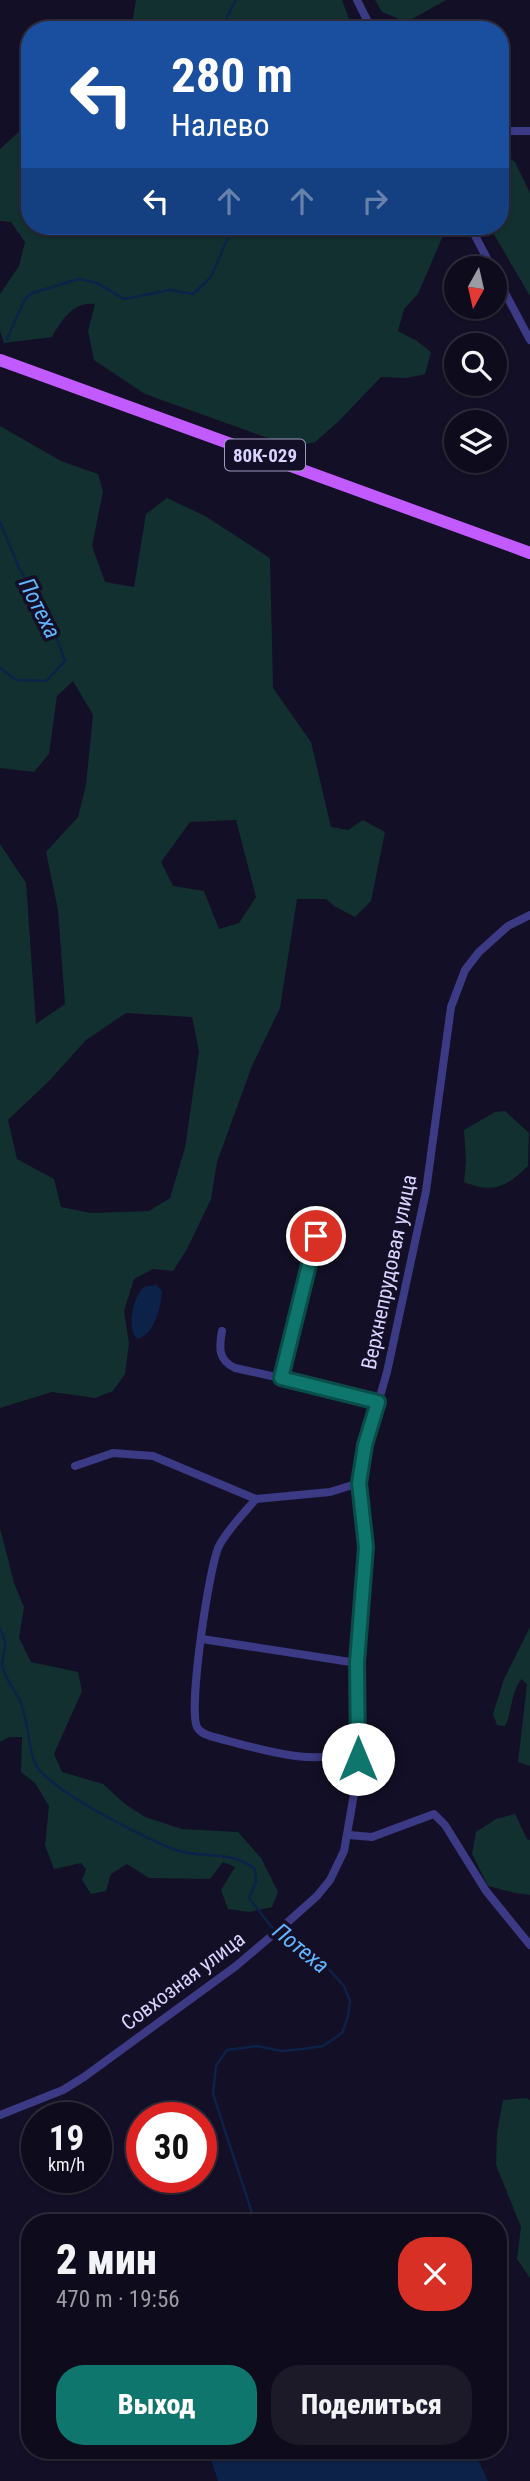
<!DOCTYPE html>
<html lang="ru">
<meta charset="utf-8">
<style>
body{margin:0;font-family:"Roboto Condensed",sans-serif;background:#1c1929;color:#f1f3f6;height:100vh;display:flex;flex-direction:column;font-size:26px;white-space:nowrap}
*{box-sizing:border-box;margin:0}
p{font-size:23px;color:#9b9ba3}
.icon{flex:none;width:38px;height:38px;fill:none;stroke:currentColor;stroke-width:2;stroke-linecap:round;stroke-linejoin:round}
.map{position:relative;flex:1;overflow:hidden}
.details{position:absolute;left:21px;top:2214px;width:486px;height:245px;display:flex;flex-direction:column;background:#0e0b1c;border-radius:28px;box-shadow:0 2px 5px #0004,0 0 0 2px #2e2b3b}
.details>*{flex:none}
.hud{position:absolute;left:21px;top:21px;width:488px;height:214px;border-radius:28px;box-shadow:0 2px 5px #0004,0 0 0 2px #2e2b3b;background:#1a4fa0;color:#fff;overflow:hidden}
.needle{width:46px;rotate:188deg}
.buttons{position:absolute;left:444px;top:256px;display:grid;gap:14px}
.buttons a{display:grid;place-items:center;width:63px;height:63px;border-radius:50%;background:#0e0b1c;box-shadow:0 2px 5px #0004,0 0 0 2px #2e2b3b;font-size:35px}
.speed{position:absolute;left:21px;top:2102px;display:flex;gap:14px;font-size:35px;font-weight:700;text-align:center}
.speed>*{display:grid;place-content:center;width:91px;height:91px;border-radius:50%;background:#0e0b1c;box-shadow:0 2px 5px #0004,0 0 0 2px #2e2b3b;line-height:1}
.speed small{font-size:18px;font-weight:400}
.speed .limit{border:10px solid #d22;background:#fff;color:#111}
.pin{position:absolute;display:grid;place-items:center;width:60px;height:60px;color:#fff;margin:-30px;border:4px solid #fff;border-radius:50%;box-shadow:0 2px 7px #0007}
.me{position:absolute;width:77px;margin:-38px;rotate:0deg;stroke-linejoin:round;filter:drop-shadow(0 0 5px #0008)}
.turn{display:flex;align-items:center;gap:24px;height:147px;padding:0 35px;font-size:32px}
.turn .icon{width:91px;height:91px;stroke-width:2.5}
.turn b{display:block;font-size:49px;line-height:60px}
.lanes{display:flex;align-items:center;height:66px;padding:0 35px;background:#0003;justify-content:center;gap:35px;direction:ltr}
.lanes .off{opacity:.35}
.round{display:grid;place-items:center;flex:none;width:74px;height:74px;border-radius:28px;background:#1c1929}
.overview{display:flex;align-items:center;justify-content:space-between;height:119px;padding:0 35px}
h1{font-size:42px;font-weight:800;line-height:52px}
.button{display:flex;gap:14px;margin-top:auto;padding:14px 35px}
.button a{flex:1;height:80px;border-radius:28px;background:#0f766e;color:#fff;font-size:28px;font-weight:800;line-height:80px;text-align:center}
.button a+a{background:#1c1929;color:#f1f3f6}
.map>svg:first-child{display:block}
.green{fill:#12302f;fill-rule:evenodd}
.water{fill:#0c2248}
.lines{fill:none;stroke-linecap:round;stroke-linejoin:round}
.stream{stroke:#0c2248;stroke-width:2.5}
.minor{stroke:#3d3a85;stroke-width:8}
.primary{stroke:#c25bff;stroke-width:12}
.route-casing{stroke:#0a4d48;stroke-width:18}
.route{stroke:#0f766e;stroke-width:12}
.labels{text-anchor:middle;stroke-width:7;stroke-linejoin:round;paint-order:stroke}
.shield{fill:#130f26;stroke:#9e99be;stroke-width:2}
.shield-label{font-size:19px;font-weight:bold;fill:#d9d4ff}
.street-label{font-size:21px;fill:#d9d4ff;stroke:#130f26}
.water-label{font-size:23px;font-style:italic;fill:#62b6ff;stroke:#130f26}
</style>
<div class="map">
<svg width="530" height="2481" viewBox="0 0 530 2481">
<rect width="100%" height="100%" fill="#130f26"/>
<!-- green -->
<g class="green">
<path d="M136,0H342L353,30H124L133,18Z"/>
<path d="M375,0H446L407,22L382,12Z"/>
<path d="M24,127L30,128V226H447L418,294L404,309L398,331L417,341L431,352L425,374L407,378L381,377L338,422L315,442L293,447L145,394L94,360L88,331L95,304C73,301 61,321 52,337L4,343L0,331V294L19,266L25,242L11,222L0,221V149Z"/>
<path d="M501,152L515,162L530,193V296L489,226H500Z"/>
<path d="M0,426L61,461L98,474L103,492L92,546L105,582L134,587L146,514L167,498L205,516L270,558L273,688L311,742L331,827L348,830L363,820L385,832L371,901L355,917L334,906L326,899H297L280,1008L252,1066L217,1162L211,1199L187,1249L173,1271L153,1269L134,1279L124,1311L129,1344L125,1374L113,1391L95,1398L52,1392L0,1408V844L26,883L36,1024L65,1004L58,910L46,852L78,817L86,785L93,715L73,681L57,696L49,754L34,772L0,768ZM236,820L256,897L239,923L219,929L204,891L173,886L161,862L190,822ZM126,1013L192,1017L199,1051L185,1148L170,1198L149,1211L91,1213L61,1207L54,1179L17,1159L8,1120L50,1080L86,1040Z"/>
<path d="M505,1111L529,1133L528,1166C506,1187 494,1194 464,1182L466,1161L464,1130L495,1112Z"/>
<path d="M0,1528L14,1583L24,1607L19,1638L31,1662L78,1672L82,1691L54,1754L62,1772L103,1784L125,1804L145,1817L182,1829L238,1832L261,1858L278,1892L272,1907L249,1912L228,1909L221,1890L235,1867L223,1862L210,1879L149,1878L127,1864L111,1874L106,1891L91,1894L82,1880L86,1869L81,1863L54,1869L45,1845L49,1806L35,1783L21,1772L22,1737H9L0,1742Z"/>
<path d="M530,1627V1765L529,1766L518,1762L527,1684L521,1679C510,1696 513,1709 505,1726L497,1725L493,1714L504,1679Z"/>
<path d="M515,1814L527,1839L530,1840V1895L515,1893L488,1886L472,1854L476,1832L496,1819Z"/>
<path d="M527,2098L530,2100V2278L517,2259L521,2227L496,2165L497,2133L503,2100Z"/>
</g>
<!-- water -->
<g class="water">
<path d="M157,1285L162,1291C161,1306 155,1335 137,1339C127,1328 132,1302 141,1290C145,1285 152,1286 157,1285Z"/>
<path d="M208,2450H459L479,2462L488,2481H218Z"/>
</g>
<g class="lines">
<!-- stream -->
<g class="stream">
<path d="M224,30L225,21L236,0"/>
<path d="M7,339L25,299L32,293L79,279L97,283L124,299L170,290L193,294L211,277L233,226"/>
<path d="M0,522L20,570L46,608L65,661L46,681L16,680L0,668"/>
<path d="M0,1628C2,1633 4,1638 5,1643C6,1650 2,1658 2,1665C4,1678 16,1691 21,1703C28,1722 28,1743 34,1761C43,1788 145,1838 173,1849C201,1860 230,1849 255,1869L256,1882L249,1898L274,1930"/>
<path d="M255,2222L213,2094L216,2066L227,2050L257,2046L281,2051L302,2049L323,2046L342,2033L348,2016L350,2001L344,1986L312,1951L283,1940L279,1935"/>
</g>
<!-- minor -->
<g class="minor">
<path d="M357,0L372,30"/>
<path d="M500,131H530"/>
<path d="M470,226L492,268"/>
<path d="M495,274L530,340"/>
<path d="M222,1331C219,1348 218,1360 235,1368L343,1392L378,1403"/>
<path d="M281,1378L299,1299L322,1215"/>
<path d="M75,1466L113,1453L153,1456L256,1499L330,1492L359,1483"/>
<path d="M256,1499C243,1514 228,1529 219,1546C209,1566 188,1709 197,1727C199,1732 205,1734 210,1736C253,1747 317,1770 358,1748"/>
<path d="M202,1639L357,1663"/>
<path d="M349,1835L372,1837L434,1814L445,1825L486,1891L530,1945"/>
<path d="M0,2115L63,2090L84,2077L236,1966L289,1921L317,1896L330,1880L344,1851L357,1777V1663L359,1620L366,1571V1547L359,1483L360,1466L387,1372L426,1191L451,1007L465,970L479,952L508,926L530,915"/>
</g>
<!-- primary -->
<path class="primary" d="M0,360L530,553"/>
</g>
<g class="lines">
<!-- route casing -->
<g class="route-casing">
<path id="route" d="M316,1236L281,1378L378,1402L365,1445L359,1483L366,1547L357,1662L358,1759"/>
</g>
<!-- route -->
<use href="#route" class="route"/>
</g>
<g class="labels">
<!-- shield labels -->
<rect class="shield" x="225" y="439.5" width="80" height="31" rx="5"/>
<g class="shield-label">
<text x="265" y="462">80К-029</text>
</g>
<!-- street labels -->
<g class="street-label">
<text transform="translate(389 1272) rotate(-78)" y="7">Верхнепрудовая улица</text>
<text transform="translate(183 1981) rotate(-37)" y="7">Совхозная улица</text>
</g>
<!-- water labels -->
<g class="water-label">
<text transform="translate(40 608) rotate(63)" y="8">Потеха</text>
<text transform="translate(301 1948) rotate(39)" y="8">Потеха</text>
</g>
</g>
</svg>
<div class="buttons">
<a><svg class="needle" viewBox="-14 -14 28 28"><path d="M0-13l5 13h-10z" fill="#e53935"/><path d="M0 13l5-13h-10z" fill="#9b9ba3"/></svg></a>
<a><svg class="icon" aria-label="search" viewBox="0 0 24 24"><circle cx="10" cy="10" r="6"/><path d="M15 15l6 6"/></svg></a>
<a><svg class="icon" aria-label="layers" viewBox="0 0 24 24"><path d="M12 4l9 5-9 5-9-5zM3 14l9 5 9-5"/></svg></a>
</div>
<div class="speed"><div>19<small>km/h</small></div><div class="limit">30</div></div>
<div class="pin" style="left:316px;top:1236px;background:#d93025"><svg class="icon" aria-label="arrive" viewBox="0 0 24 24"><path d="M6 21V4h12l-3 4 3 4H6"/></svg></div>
<svg class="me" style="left:358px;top:1759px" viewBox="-20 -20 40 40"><circle r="19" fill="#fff"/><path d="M0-13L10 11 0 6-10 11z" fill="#0f766e"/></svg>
<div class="hud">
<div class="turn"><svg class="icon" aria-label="left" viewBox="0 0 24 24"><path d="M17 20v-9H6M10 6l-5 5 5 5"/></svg><div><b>280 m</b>Налево</div></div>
<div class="lanes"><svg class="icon" aria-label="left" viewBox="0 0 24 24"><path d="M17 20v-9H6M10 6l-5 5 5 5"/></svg><svg class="icon off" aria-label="ahead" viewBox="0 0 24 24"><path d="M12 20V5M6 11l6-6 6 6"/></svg><svg class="icon off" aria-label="ahead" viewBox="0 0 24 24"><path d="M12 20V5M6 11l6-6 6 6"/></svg><svg class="icon off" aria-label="right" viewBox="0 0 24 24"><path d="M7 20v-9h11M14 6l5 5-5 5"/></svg></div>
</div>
<section class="details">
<div class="overview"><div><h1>2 мин</h1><p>470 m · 19:56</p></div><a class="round" style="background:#d93025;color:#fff"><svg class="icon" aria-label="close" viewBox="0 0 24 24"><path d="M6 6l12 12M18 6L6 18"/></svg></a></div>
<div class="button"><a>Выход</a><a>Поделиться</a></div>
</section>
</div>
